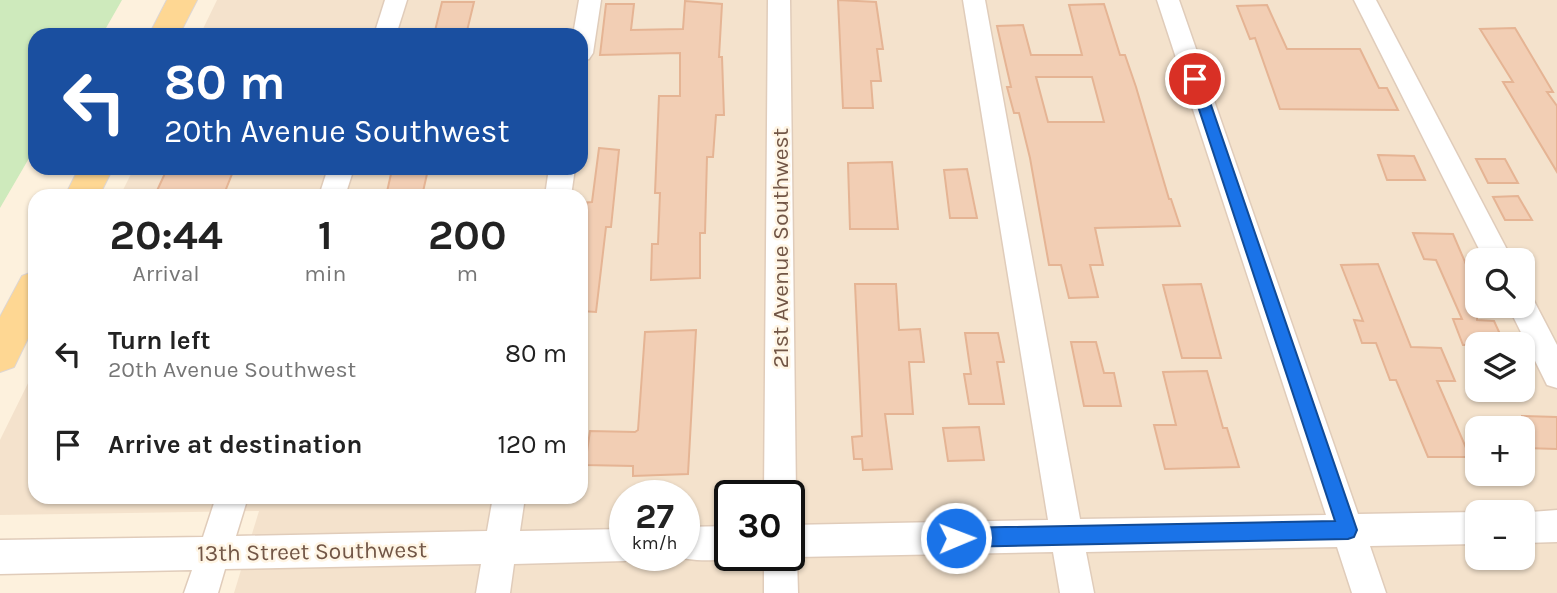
<!DOCTYPE html>
<meta charset="utf-8">
<style>
body{margin:0;font-family:Karla,sans-serif;background:#f6f6f6;color:#222;height:100vh;display:flex;flex-direction:column;font-size:26px;white-space:nowrap}
*{box-sizing:border-box;margin:0}
p{font-size:23px;color:#767676}
.icon{flex:none;width:38px;height:38px;fill:none;stroke:currentColor;stroke-width:2;stroke-linecap:round;stroke-linejoin:round}
.map{position:relative;flex:1;overflow:hidden}
.sheet{position:absolute;left:28px;top:189px;width:560px;height:315px;display:flex;flex-direction:column;background:#fff;border-radius:21px;box-shadow:0 2px 5px #0004}
.sheet>*{flex:none}
.hud{position:absolute;left:28px;top:28px;width:560px;height:147px;border-radius:21px;box-shadow:0 2px 5px #0004;background:#1a4fa0;color:#fff;overflow:hidden}
.buttons{position:absolute;left:1465px;top:248px;display:grid;gap:14px}
.buttons a{display:grid;place-items:center;width:70px;height:70px;border-radius:14px;background:#fff;box-shadow:0 2px 5px #0004;font-size:35px}
.speed{position:absolute;left:609px;top:480px;display:flex;gap:14px;font-size:35px;font-weight:700;text-align:center}
.speed>*{display:grid;place-content:center;width:91px;height:91px;border-radius:50%;background:#fff;box-shadow:0 2px 5px #0004;line-height:1}
.speed small{font-size:18px;font-weight:400}
.speed .limit{border:4px solid #111;border-radius:10px;background:#fff;color:#111}
.pin{position:absolute;display:grid;place-items:center;width:60px;height:60px;color:#fff;margin:-30px;border:4px solid #fff;border-radius:50%;box-shadow:0 2px 7px #0007}
.me{position:absolute;width:77px;margin:-38px;rotate:89deg;stroke-linejoin:round;filter:drop-shadow(0 0 5px #0008)}
.turn{display:flex;align-items:center;gap:24px;height:147px;padding:0 21px;font-size:32px}
.turn .icon{width:91px;height:91px;stroke-width:2.5}
.turn b{display:block;font-size:49px;line-height:60px}
.eta{display:flex;justify-content:space-evenly;align-items:center;height:119px;text-align:center}
.eta b{font-size:42px;font-weight:700;line-height:49px}
ul{padding:0;list-style:none}
li{display:flex;align-items:center;gap:21px;height:91px;padding:0 21px}
li div{flex:1}
li b{display:block;font-size:26px}
li em{font-style:normal}
.map>svg:first-child{display:block}
.residential{fill:#f4e2cc;fill-rule:evenodd}
.green{fill:#ceeabc}
.building{fill:#f2ceb4;stroke:#e5b494;stroke-width:2;fill-rule:evenodd}
.lines{fill:none;stroke-linecap:round;stroke-linejoin:round}
.minor-casing{stroke:#e0ccba;stroke-width:3}
.major-casing{stroke:#ddd6d3;stroke-width:2}
.minor{fill:#fff;fill-rule:evenodd}
.major{fill:#fed793;fill-rule:evenodd}
.route{fill:#1a73e8;stroke:#114b97;stroke-width:2}
.labels{text-anchor:middle;stroke-width:5;stroke-linejoin:round;paint-order:stroke}
.street-label{font-size:23px;fill:#725646;stroke:#fff5e4}
</style>
<div class="map">
<svg width="1557" height="593" viewBox="0 0 1557 593">
<rect width="100%" height="100%" fill="#fdf1dd"/>
<!-- residential -->
<path class="residential" d="M217,0H1557V593H234L259,511L0,515V440L35,369V497H581V196H120L134,168H581V35H200ZM1477,261H1522V306H1477ZM1477,345H1522V390H1477ZM1477,429H1522V474H1477ZM625,495H684V555H625ZM730,495H789V555H730ZM1477,513H1522V558H1477Z"/>
<!-- green -->
<path class="green" d="M0,0H122L102,35H35V148L0,208Z"/>
<!-- building -->
<g class="building">
<path d="M838,0L876,2L883,49H877L881,81H871L873,108H843Z"/>
<path d="M685,1L722,4L719,57H722L724,115H716L713,157H707L705,233H700V278L651,280L652,244H658L660,193H655L659,96H680V53L600,55L606,4H634L631,30L683,29Z"/>
<path d="M442,2H474L466,35H434Z"/>
<path d="M1104,4L1120,55H1125L1136,87L1169,199H1171L1180,226L1095,228L1103,265H1090L1098,297L1069,298L1061,265H1049L1030,158L1019,113H1014L1007,87H1011L997,26L1023,25L1031,55H1082L1069,5ZM1036,77H1092L1104,122H1048Z"/>
<path d="M1267,5L1287,49H1360L1379,88H1387L1398,110L1280,109L1255,38L1250,39L1237,6Z"/>
<path d="M1515,28L1553,92H1547L1557,106V172L1503,82H1513L1480,29Z"/>
<path d="M599,148L619,150L611,227H606L596,312L581,311V203L592,202Z"/>
<path d="M1378,155L1414,156L1425,180H1387Z"/>
<path d="M1476,159H1505L1518,183H1488Z"/>
<path d="M892,162L898,229H850L848,163Z"/>
<path d="M167,169H234L224,194L155,195Z"/>
<path d="M967,169L977,218H950L944,170Z"/>
<path d="M391,174H427L422,196H386Z"/>
<path d="M1518,196L1532,220H1505L1493,197Z"/>
<path d="M1413,233L1453,234L1471,276H1477V320L1494,321L1505,345H1477V354L1473,345H1463L1453,319H1462L1436,260L1424,259Z"/>
<path d="M1378,264L1411,347L1441,348L1455,381H1437L1470,457H1428L1396,380H1390L1376,343H1362L1354,320L1363,321L1341,265Z"/>
<path d="M855,284H896L899,330L920,329L924,362H909L913,414H885L892,469L863,470L862,459H854L852,437L862,436Z"/>
<path d="M1201,284L1221,358H1182L1163,285Z"/>
<path d="M696,330L688,474L633,476V466L585,465L590,431L635,432L638,430L645,332Z"/>
<path d="M965,333H998L1004,362H997L1004,404H969L964,374H971Z"/>
<path d="M1071,342H1096L1104,373H1114L1121,406H1084Z"/>
<path d="M1207,371L1223,428H1227L1239,467L1165,469L1154,425H1176L1163,372Z"/>
<path d="M1522,416L1557,417V449L1522,448Z"/>
<path d="M979,427L984,460L948,461L943,428Z"/>
</g>
<g class="lines">
<!-- minor casing -->
<g class="minor-casing">
<g id="minor">
<path d="M385,0H407L396,35H374Z"/>
<path d="M579,0H601L593,53L589,59L581,61V35H573Z"/>
<path d="M768,0H790L796,495L789,507V495H764Z"/>
<path d="M963,0H985L1080,519L1326,515L1157,0H1179L1358,514L1477,512L1479,513H1477V544L1370,546L1386,593H1352L1337,547L1086,552L1094,593H1060L1053,552L797,557L798,593H764V555H789V525L1048,520Z"/>
<path d="M1354,0H1376L1513,261H1485Z"/>
<path d="M328,168H354L345,196H319Z"/>
<path d="M549,168H575L571,196H545Z"/>
<path d="M1522,294L1532,297L1557,345V388L1547,385L1508,306H1522Z"/>
<path d="M216,497H248L236,536L487,531L493,497H525L520,531L625,529V555H637L625,561L514,564L510,593H476L481,564L225,569L218,593H184L192,570L0,574V540L203,537Z"/>
<path d="M1557,510V542L1522,543V513H1517Z"/>
<path d="M730,526V555H739C721,562 691,562 673,555H684V527Z"/>
</g>
</g>
<!-- major casing -->
<g class="major-casing">
<g id="major">
<path d="M167,0H197L179,35H149Z"/>
<path d="M79,168H113L99,196H65Z"/>
<path d="M35,271V324L14,367L0,372V317L22,276Z"/>
</g>
</g>
<!-- minor -->
<use href="#minor" class="minor"/>
<!-- major -->
<use href="#major" class="major"/>
</g>
<!-- route -->
<path class="route" d="M1195,74L1202,79L1357,530L1354,537L1348,539L956,547L950,544L947,538L950,531L956,528L1335,521L1189,79Z"/>
<g class="labels">
<!-- street labels -->
<g class="street-label">
<text transform="translate(780 248) rotate(-90)" y="8">21st Avenue Southwest</text>
<text transform="translate(312 551) rotate(-1)" y="8">13th Street Southwest</text>
</g>
</g>
</svg>
<div class="buttons">
<a><svg class="icon" aria-label="search" viewBox="0 0 24 24"><circle cx="10" cy="10" r="6"/><path d="M15 15l6 6"/></svg></a>
<a><svg class="icon" aria-label="layers" viewBox="0 0 24 24"><path d="M12 4l9 5-9 5-9-5zM3 14l9 5 9-5"/></svg></a>
<a>+</a>
<a>−</a>
</div>
<div class="speed"><div>27<small>km/h</small></div><div class="limit">30</div></div>
<div class="pin" style="left:1195px;top:79px;background:#d93025"><svg class="icon" aria-label="arrive" viewBox="0 0 24 24"><path d="M6 21V4h12l-3 4 3 4H6"/></svg></div>
<svg class="me" style="left:956px;top:538px" viewBox="-20 -20 40 40"><circle r="17" fill="#1a73e8" stroke="#fff" stroke-width="3"/><path d="M0-11L8 9 0 5-8 9z" fill="#fff"/></svg>
<div class="hud">
<div class="turn"><svg class="icon" aria-label="left" viewBox="0 0 24 24"><path d="M17 20v-9H6M10 6l-5 5 5 5"/></svg><div><b>80 m</b>20th Avenue Southwest</div></div>
</div>
<section class="sheet">
<div class="eta">
<div><b>20:44</b><p>Arrival</p></div>
<div><b>1</b><p>min</p></div>
<div><b>200</b><p>m</p></div>
</div>
<ul>
<li><svg class="icon" aria-label="left" viewBox="0 0 24 24"><path d="M17 20v-9H6M10 6l-5 5 5 5"/></svg><div><b>Turn left</b><p>20th Avenue Southwest</p></div><em>80 m</em></li>
<li><svg class="icon" aria-label="arrive" viewBox="0 0 24 24"><path d="M6 21V4h12l-3 4 3 4H6"/></svg><div><b>Arrive at destination</b></div><em>120 m</em></li>
</ul>
</section>
</div>
